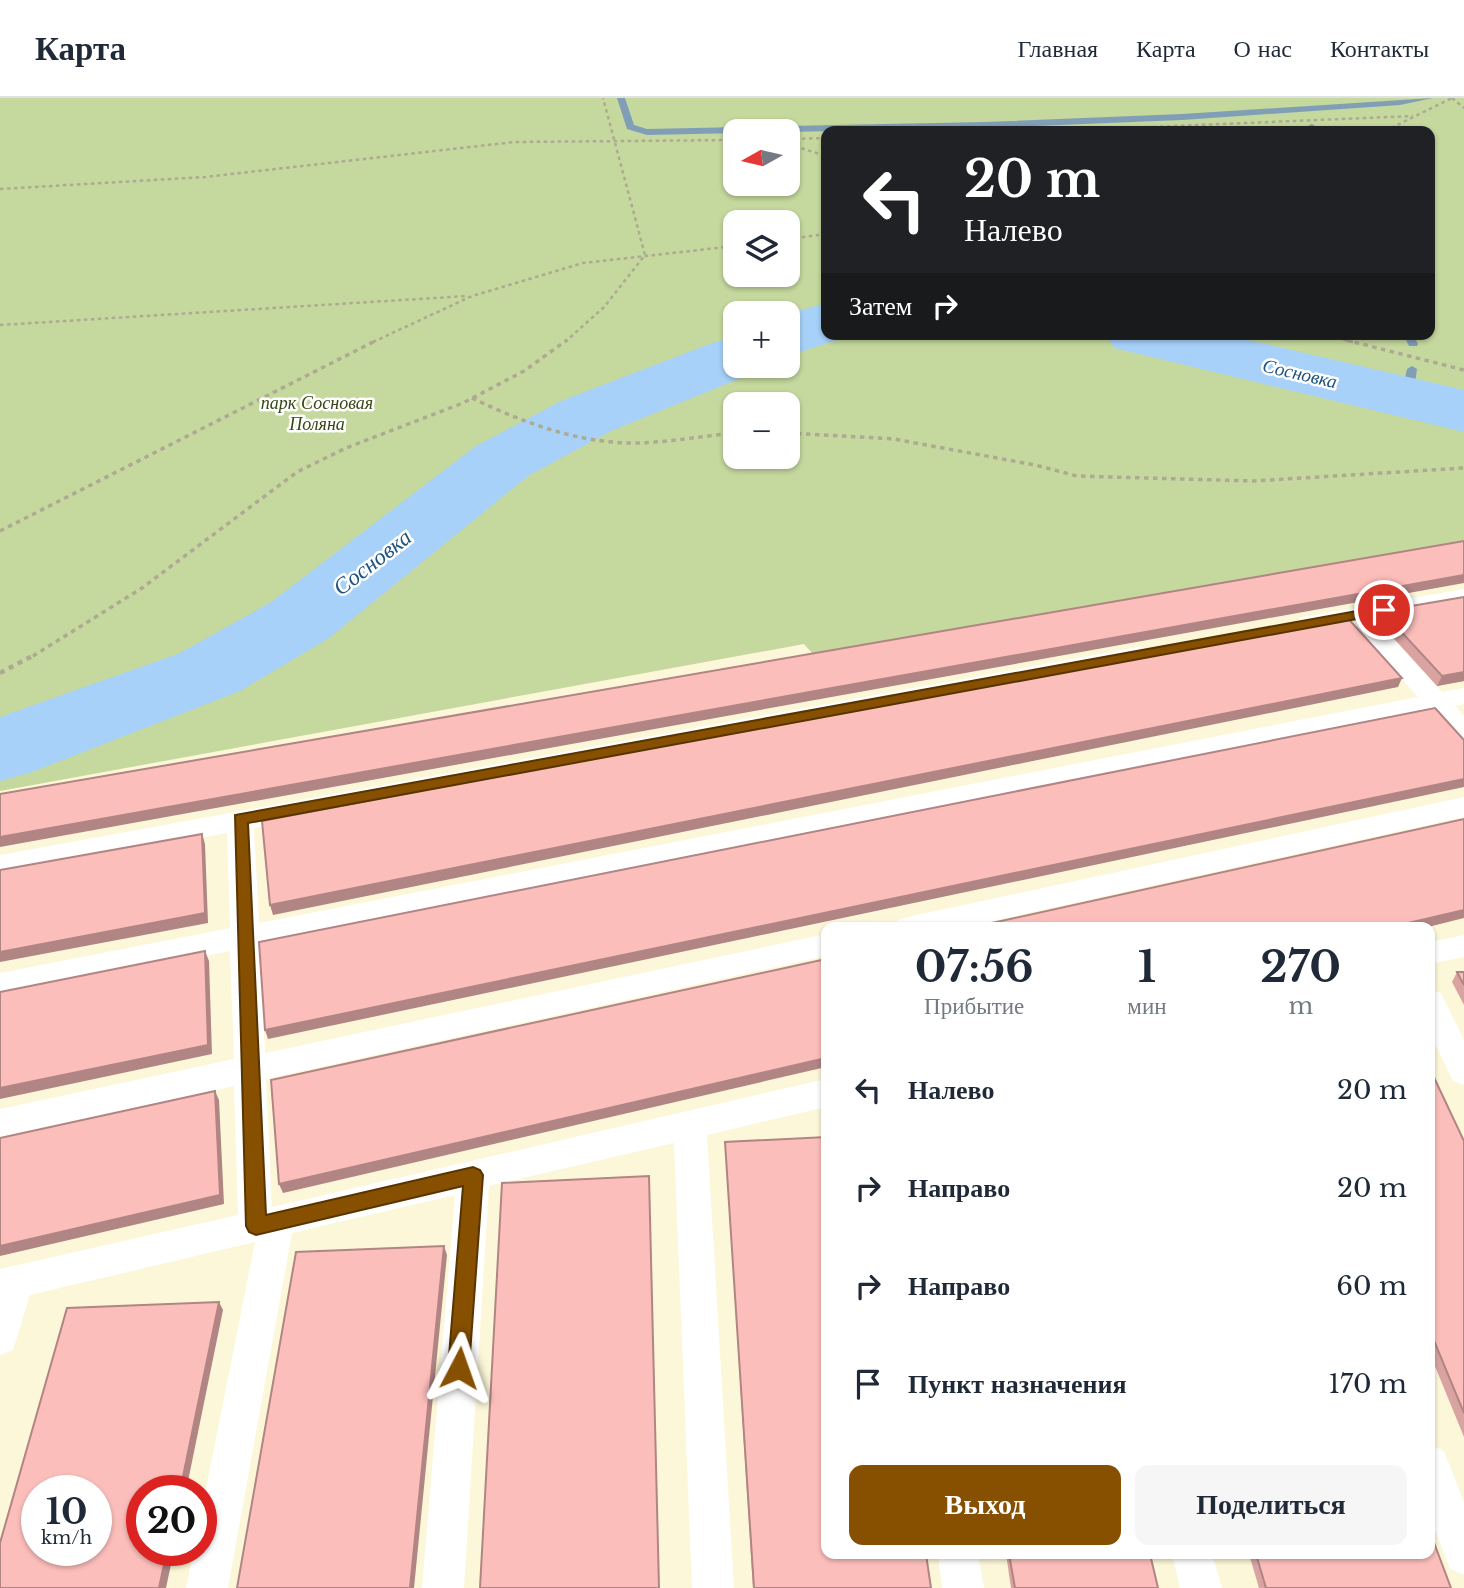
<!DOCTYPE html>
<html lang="ru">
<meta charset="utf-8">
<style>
body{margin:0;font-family:"Libre Baskerville",serif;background:#f6f6f7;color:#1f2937;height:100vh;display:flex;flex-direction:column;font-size:26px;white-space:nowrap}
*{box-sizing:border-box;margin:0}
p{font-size:23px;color:#747a83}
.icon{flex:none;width:38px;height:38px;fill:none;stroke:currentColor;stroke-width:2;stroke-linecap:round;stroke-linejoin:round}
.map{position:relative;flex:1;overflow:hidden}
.panel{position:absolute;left:821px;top:824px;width:614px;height:637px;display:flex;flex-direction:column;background:#fff;border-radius:14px;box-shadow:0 2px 5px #0004}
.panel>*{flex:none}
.top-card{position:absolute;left:821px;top:28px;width:614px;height:214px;border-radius:14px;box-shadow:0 2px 5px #0004;background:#202124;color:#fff;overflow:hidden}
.needle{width:46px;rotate:262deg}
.fabs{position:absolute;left:723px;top:21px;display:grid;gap:14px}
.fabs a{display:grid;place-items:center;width:77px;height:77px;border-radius:14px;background:#fff;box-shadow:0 2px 5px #0004;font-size:35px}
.speed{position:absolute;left:21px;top:1377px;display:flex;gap:14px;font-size:35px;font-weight:700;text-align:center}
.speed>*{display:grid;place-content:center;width:91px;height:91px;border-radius:50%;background:#fff;box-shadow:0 2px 5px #0004;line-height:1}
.speed small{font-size:18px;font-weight:400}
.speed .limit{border:10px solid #d22;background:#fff;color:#111}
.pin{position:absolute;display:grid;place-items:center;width:60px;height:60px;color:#fff;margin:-30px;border:4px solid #fff;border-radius:50%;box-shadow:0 2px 7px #0007}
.me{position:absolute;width:77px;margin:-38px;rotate:4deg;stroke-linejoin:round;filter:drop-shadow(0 0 5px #0008)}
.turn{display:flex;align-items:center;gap:24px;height:147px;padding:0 28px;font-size:32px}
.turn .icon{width:91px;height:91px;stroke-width:2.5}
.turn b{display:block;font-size:49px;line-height:60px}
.then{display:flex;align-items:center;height:66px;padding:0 28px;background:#0003;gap:14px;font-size:26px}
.eta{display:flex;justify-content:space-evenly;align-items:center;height:119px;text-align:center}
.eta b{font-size:42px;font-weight:700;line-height:49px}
.cta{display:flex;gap:14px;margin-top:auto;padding:14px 28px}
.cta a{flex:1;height:80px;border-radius:14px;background:#865000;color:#fff;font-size:28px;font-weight:700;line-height:80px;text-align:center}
.cta a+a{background:#f6f6f7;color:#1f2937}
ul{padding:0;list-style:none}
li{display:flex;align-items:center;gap:21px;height:98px;padding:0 28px}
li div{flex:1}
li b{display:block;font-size:26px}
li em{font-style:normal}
header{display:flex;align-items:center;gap:42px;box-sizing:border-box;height:98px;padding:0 35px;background:#fff;border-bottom:2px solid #e0e1e3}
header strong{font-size:33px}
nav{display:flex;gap:38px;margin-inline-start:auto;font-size:24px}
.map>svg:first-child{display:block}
.green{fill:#c5d89e;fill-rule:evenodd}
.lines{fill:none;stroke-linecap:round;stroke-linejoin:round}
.stream{fill:#819eb7;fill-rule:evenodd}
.river{fill:#a7d1f9;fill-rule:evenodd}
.path-far2{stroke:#aeaa92;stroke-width:2.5;stroke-dasharray:3.5 3.5;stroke-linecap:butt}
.path-far1{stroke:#aeaa92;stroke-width:3.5;stroke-dasharray:4.5 4.5;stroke-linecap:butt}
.path{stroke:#aeaa92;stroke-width:4.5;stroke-dasharray:5 5;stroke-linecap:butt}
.service{fill:#fff;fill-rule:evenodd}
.wall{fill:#d9a3a1}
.shaded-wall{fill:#b08583}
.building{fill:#fcbebb;stroke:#b08583;stroke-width:2;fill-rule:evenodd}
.route{fill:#865000;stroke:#573400;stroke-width:2}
.labels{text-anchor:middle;stroke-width:5;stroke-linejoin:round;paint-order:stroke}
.far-park-label{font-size:18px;font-style:italic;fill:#384515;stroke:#fff}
.far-water-label{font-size:19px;font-style:italic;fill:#1c5382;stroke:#fff}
.water-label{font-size:23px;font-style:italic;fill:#1c5382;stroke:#fff}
</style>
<header>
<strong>Карта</strong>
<nav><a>Главная</a><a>Карта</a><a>О нас</a><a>Контакты</a></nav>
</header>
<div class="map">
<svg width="1464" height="1490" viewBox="0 0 1464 1490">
<rect width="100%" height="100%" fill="#fcf7d8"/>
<!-- green -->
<path class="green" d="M0,0H1464V452L820,564L804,546L0,693ZM735,33H788V86H735ZM826,33H1430V236H826ZM735,124H788V177H735ZM735,215H788V268H735ZM735,306H788V359H735Z"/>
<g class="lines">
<!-- stream -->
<g class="stream">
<path d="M617,0H625L634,27L647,31L984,24L1182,16L1433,0L1400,7L1182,22L984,30L647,37L627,31Z"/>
<path d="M1311,26L1314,27L1317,33H1309L1307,29Z"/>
<path d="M1403,236H1413L1418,246L1417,248H1409Z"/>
<path d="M1412,268L1417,271L1413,299L1407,302L1401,299L1407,271Z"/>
</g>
<!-- river -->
<g class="river">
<path d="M826,205V236L849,238L788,258V216Z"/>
<path d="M1105,236H1222L1464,292V334L1114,250Z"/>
<path d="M735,239V268H762L758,273L611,333L528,378L329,540L240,593L32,674L0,683V619L180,555L271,504L476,348L561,303L712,245Z"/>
</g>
<!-- path-far2 -->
<g class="path-far2">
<path d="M1452,0L1464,10"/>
<path d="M1055,33L1413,18"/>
<path d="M1385,33L1452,0"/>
<path d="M788,41L826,40"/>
<path d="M788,46L826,58"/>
<path d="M0,91L205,79L514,44L735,42"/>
<path d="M788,141L826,136"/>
<path d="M0,227L467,198"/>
<path d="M1323,236L1353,244"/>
<path d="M373,244L472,198L583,165L735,148"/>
<path d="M565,244L604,209L645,157L603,0"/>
</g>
<!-- path-far1 -->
<g class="path-far1">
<path d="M1346,242L1464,272"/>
<path d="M472,300C524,325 580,346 638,345C670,344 703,338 735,335"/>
<path d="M788,335L894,341L1035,367L1077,378L1253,383L1464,370"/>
<path d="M0,433L377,242"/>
<path d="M33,558L142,490L297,374L346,350L463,305L524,273L567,242"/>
</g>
<!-- path -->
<path class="path" d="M0,575L36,556"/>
<!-- service -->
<g class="service">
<path d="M1464,491V505L1375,521L1442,594L1464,590V606L1455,608L1464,618V643L1455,640L1431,613L260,847L265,955L826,836V858L266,981L272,1109L826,981V1009L707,1037L734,1490H692L674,1045L489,1088L464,1490H422L455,1097L292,1135L228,1490H186L194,1452H201V1415L255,1144L30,1197L13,1252L0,1257V1171L238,1117L234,988L0,1039V1011L234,961L230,853L0,899V875L230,830L227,735L0,777V757L1138,549L1147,551L1150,557L1147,563L1138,565L254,730L259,825L1418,599L1352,525L1308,532L1299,530L1296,525L1299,520L1308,518Z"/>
<path d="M1464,699V719L961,830H894L898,822L908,819Z"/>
<path d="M1464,837V859L1430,866V844Z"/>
<path d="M1430,892L1441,895L1464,942V987L1453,983L1430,936Z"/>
<path d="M1430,1347L1444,1353L1464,1404V1477L1450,1471L1430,1419Z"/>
<path d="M938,1456H978L984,1490H942Z"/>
<path d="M1172,1456H1212L1222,1490H1180Z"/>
</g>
</g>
<!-- wall -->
<g class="wall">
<path d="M1382,513L1464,583L1437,588L1378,523Z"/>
<path d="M1457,874H1464V907L1452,884Z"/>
<path d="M1430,971L1464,1043V1339L1430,1256Z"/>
<path d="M725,1044L931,1490H753Z"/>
<path d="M1006,1456H1150L1158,1490H1011Z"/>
<path d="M1249,1456H1430L1451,1490H1259Z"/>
</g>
<!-- shaded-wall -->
<g class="shaded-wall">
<path d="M1464,477V485L0,749V739Z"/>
<path d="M1464,574V583L1437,588L1442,578Z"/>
<path d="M1402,580L1398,589L273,817L270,807Z"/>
<path d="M1464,681V689L268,941L265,932Z"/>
<path d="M202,736L205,746L208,825L0,864V854Z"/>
<path d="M1464,812V820L1424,830H1387Z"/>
<path d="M205,853L209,863L212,956L0,1001V990Z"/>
<path d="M826,960V969L283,1095L279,1086Z"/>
<path d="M215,993L219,1002L224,1106L0,1158V1148Z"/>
<path d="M444,1148L447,1157L414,1490H410Z"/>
<path d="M219,1204L223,1212L186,1393H180Z"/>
<path d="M167,1452H174L166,1490H159Z"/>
</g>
<!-- building -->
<g class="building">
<path d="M1464,443V477L0,739V696Z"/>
<path d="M1464,499V574L1442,578L1382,513Z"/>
<path d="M1345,517L1402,580L270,807L262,723Z"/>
<path d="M1435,610L1464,642V681L265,932L259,844Z"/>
<path d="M1464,721V812L1387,830H969Z"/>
<path d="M202,736L205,815L0,854V772Z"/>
<path d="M205,853L208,947L0,990V894Z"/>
<path d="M826,861V960L279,1086L271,982Z"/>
<path d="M1457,874H1464V887Z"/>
<path d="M1430,971L1464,1043V1315L1430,1233Z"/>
<path d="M215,993L220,1097L0,1148V1040Z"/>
<path d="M826,1039V1456H926L931,1490H754L725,1044Z"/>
<path d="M649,1078L659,1490H480L502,1085Z"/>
<path d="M444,1148L410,1490H237L296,1154Z"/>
<path d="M219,1204L180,1393H142V1452H167L159,1490H0V1445L67,1210ZM37,1393H96V1452H37Z"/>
<path d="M1430,1434L1451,1490H1266L1256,1456H1430Z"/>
<path d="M1009,1456H1150L1158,1490H1015Z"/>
</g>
<!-- route -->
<path class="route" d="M1384,508L1391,512L1389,515L248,725L266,1117L473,1069L480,1072L483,1077L469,1270L466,1277L459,1280L451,1277L448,1270L463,1088L256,1137L249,1134L246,1128L235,717Z"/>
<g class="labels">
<!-- far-park labels -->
<g class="far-park-label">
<text x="317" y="311">парк Сосновая<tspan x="317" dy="21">Поляна</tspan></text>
</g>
<!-- far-water labels -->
<g class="far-water-label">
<text transform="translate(1300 275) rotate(13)" y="7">Сосновка</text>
</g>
<!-- water labels -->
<g class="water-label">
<text transform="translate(372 464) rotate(-38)" y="8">Сосновка</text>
</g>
</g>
</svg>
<div class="fabs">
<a><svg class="needle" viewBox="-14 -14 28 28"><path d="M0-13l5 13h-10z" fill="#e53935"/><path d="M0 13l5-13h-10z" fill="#747a83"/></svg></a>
<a><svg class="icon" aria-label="layers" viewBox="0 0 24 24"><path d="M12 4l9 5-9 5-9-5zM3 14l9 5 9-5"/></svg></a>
<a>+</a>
<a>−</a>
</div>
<div class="speed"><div>10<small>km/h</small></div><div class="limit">20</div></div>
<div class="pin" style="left:1384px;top:512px;background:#d93025"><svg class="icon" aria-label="arrive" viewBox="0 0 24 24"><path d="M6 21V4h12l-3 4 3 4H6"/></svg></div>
<svg class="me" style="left:459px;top:1270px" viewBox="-20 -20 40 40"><path d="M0-17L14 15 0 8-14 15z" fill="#865000" stroke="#fff" stroke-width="4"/></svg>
<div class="top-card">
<div class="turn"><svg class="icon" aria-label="left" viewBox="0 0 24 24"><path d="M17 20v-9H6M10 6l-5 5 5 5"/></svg><div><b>20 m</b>Налево</div></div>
<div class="then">Затем<svg class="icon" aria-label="right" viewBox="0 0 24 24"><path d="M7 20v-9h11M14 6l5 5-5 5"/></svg></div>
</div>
<section class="panel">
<div class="eta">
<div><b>07:56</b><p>Прибытие</p></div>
<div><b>1</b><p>мин</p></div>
<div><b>270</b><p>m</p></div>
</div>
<ul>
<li><svg class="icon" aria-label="left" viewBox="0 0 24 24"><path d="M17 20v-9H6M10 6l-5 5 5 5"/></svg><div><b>Налево</b></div><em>20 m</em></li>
<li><svg class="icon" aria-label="right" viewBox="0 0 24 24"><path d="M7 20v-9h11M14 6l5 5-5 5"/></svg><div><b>Направо</b></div><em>20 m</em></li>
<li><svg class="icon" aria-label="right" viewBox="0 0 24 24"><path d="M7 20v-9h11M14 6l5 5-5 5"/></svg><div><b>Направо</b></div><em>60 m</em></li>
<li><svg class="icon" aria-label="arrive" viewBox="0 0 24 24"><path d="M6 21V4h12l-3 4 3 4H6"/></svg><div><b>Пункт назначения</b></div><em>170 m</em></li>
</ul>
<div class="cta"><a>Выход</a><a>Поделиться</a></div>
</section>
</div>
